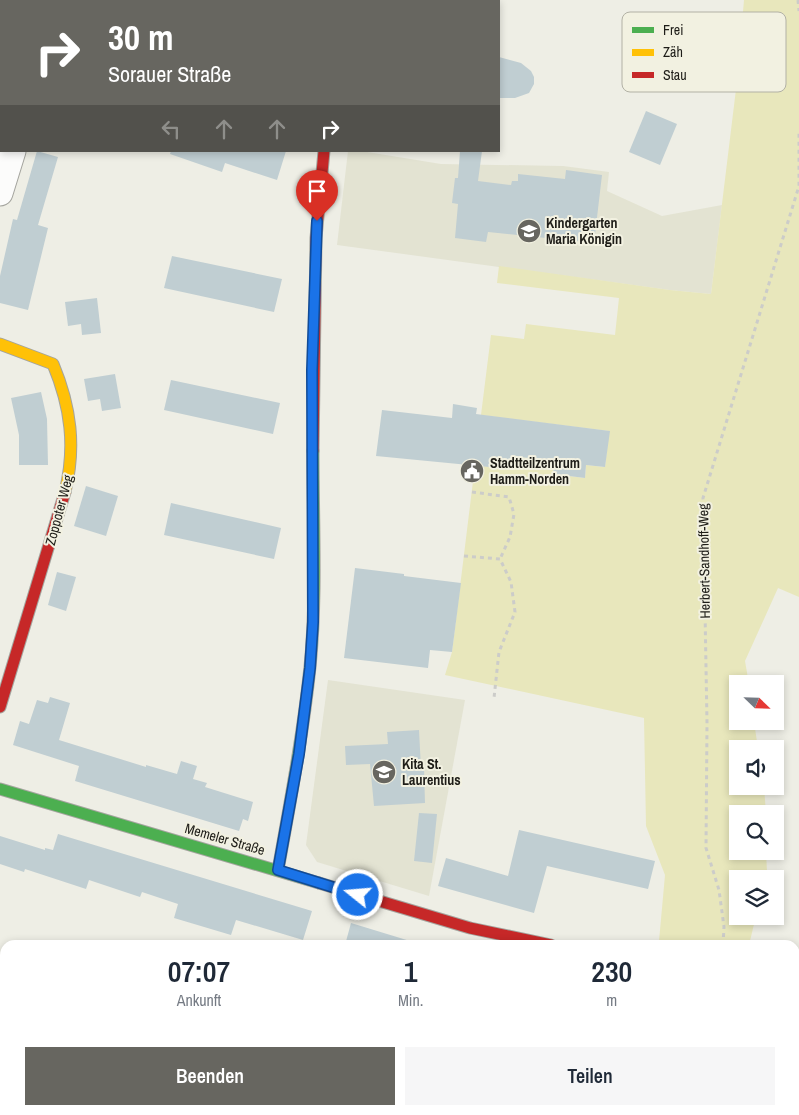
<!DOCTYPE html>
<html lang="de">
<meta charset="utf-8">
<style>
body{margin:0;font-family:"Archivo Narrow",sans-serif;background:#f6f6f7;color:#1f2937;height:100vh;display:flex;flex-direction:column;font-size:19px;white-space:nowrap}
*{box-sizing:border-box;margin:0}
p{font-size:16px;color:#747a83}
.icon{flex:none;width:28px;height:28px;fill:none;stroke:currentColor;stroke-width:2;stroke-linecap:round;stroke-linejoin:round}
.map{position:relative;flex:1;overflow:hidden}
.panel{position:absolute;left:0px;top:940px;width:800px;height:175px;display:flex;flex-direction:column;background:#fff;border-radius:15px 15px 0 0;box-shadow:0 2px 8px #0003}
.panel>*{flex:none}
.banner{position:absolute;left:0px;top:0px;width:500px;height:152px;box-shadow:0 2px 8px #0003;background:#676660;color:#fff;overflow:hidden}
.needle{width:32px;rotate:113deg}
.buttons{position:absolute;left:729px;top:675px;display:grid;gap:10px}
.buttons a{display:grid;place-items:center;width:55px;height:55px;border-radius:0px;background:#fff;box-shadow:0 2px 8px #0003;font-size:25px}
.pin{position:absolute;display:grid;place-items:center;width:42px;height:42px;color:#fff;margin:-51px -21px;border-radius:50% 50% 50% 0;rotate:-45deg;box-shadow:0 0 5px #0007}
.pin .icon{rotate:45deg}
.me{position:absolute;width:55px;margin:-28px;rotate:287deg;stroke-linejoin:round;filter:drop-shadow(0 0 4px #0008)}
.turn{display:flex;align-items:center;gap:18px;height:105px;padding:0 25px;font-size:22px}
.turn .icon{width:65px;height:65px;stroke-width:2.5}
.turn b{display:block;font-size:35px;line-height:42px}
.lanes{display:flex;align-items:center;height:48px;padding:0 25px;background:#0003;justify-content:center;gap:25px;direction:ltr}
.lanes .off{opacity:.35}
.eta{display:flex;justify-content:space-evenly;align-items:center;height:85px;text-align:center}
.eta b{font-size:30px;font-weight:600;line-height:35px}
.primary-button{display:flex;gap:10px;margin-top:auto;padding:10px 25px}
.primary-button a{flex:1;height:58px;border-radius:0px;background:#676660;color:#fff;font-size:20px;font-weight:600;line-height:58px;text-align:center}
.primary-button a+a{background:#f6f6f7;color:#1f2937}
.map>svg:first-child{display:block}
.built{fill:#e3e3d2}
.green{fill:#e8e7bc}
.building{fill:#c0ced2}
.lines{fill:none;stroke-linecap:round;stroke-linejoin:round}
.street-casing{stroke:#a4a49e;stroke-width:27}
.fast-casing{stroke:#a4a49e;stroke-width:13}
.slow-casing{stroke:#a4a49e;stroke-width:13}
.jam-casing{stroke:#a4a49e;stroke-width:13}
.path{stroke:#ccccc9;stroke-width:3;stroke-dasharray:4 4;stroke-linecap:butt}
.street{stroke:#fcfcfb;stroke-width:25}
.fast{stroke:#4caf50;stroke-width:11}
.slow{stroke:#ffc107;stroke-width:11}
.jam{stroke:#c62828;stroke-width:11}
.route-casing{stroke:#114b97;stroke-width:12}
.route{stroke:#1a73e8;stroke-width:9}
.labels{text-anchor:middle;stroke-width:4;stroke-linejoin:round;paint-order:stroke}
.poi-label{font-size:14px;font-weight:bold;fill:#1e1d18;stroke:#f2f1e1;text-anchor:start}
.street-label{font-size:14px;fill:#1e1d18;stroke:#f2f1e1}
.key{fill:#f2f1e1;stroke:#b2b1a5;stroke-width:1}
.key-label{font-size:14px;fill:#1e1d18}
</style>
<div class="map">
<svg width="799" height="1115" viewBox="0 0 799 1115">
<rect width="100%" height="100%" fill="#eeeee5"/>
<!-- built -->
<g class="built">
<path d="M348,151H361L441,164L563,166L609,172L607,191L662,216L722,205L711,294L670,290L337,245Z"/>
<path d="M328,680L465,700L429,896L317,862L306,845Z"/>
</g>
<!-- green -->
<g class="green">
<path d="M744,0H799V597L778,588L745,661L749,684H738V721H754L758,749H738V786H764L766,814H738V851H766L767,872L765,879H738V916H756L749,945H676L659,941L665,875L646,826L644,718L445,675L452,652L475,465L510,469L511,456L555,461L553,474L585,478L586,465L605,467L609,431L481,415L491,335L524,339L526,324L615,335L619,298L497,283L499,266L670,290L711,294L737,81Z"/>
<path d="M795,1016H799V1115H671L673,1110H795Z"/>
</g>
<!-- building -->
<g class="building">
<path d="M499,57L521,63L531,71L534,77V84L529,93L515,98H499Z"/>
<path d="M646,111L677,124L660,165L629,152Z"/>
<path d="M37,151L58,157L38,225L48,228L28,310L0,303V276L13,219L17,220Z"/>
<path d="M171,151H286L277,180L225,163L222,172L170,154Z"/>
<path d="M460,151H482L478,181L511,185L512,181H518V174L565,179L566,170L602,175L594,243L488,232L486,242L455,238L458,204L452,203L455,178H458Z"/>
<path d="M172,256L282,279L274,312L164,288Z"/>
<path d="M97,298L101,333L82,335L81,324L68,326L65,302Z"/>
<path d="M115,374L121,408L102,411L100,399L88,401L84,379Z"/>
<path d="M171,380L280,403L273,434L164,410Z"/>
<path d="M41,392L47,419L48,465H19V435L11,398Z"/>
<path d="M453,404L477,408L476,414L610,431L605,467L586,465L585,478L553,474L555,461L511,456L510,469L376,456L382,410L452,418Z"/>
<path d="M86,486L118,496L106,536L74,526Z"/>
<path d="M171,503L281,528L274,559L164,535Z"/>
<path d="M355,568L404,574V576L461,583L452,652L430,650L428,668L344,658Z"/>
<path d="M57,572L76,577L66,611L48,605Z"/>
<path d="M50,697L70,703L59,740L146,767V765L177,774L181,761L197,766L193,779L207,783L205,787L253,802L248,821L243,819L239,831L75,781L79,766L13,745L20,721L29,724L37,700L48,703Z"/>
<path d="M419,730L421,768H424L425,803L374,806L370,764L346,765L345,746L388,744L387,732Z"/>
<path d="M419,813L437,814L432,863L414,861Z"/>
<path d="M519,830L655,861L648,889L547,866L534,913L438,886L446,858L508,876Z"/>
<path d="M58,834L312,911L303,940L236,920L231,935L174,918L178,904L142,892L140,897L89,880L86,889L25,869L24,872L0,864V836L45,850V848L53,850Z"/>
<path d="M351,923L410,941L409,945H345Z"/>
</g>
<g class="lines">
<!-- street casing -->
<g class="street-casing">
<g id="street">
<path d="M342,1V0"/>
<path d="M0,50L1,51"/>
<path d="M0,193L13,151"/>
<path d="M795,997L799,998"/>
<path d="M164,1110L185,1115"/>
<path d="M288,1115H289"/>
<path d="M425,1115L426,1110"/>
</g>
</g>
<!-- fast casing -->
<g class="fast-casing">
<g id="fast">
<path d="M0,789L319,883"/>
<path d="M278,870C290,803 303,735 310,667C317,596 313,522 313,451"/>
</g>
</g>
<!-- slow casing -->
<g class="slow-casing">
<path id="slow" d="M0,344L53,364C71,407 76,447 65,492"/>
</g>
<!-- jam casing -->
<g class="jam-casing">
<g id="jam">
<path d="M313,451L316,238L324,151"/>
<path d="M0,707L65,492"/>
<path d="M319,883L470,928L551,945"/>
</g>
</g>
<!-- path -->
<g class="path">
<path d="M798,0L799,11"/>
<path d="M472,492L509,497L514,514L510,537L500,559"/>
<path d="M464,556L500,559L511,582L515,612L499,652L494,698"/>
<path d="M723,945L724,927L719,890L706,848L707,723L703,498L799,186V130"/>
<path d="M795,1063L799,1052"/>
<path d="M680,1115L682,1110"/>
<path d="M776,1115L778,1110"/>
</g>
<!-- street -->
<use href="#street" class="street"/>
<!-- fast -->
<use href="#fast" class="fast"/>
<!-- slow -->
<use href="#slow" class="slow"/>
<!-- jam -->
<use href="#jam" class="jam"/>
</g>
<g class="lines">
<!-- route casing -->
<g class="route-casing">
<path id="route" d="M317,221L312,370L313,622L310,668L299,754L278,870L358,895"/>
</g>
<!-- route -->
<use href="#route" class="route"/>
</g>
<!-- icons -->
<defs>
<g id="school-disc" transform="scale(1.25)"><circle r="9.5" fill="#676660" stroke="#f2f1e1"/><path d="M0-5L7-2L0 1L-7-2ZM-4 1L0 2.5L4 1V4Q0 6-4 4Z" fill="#fff"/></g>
<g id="civic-disc" transform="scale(1.25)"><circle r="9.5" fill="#676660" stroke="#f2f1e1"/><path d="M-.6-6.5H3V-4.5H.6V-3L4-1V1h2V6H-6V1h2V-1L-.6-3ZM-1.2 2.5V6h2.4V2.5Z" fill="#fff"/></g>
</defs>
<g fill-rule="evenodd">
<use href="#school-disc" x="529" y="231"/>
<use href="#civic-disc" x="472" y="471"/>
<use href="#school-disc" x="384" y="772"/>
</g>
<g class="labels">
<!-- poi labels -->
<g class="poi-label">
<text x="546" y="228">Kindergarten<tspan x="546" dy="16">Maria Königin</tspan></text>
<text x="490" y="468">Stadtteilzentrum<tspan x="490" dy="16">Hamm-Norden</tspan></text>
<text x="402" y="769">Kita St.<tspan x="402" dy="16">Laurentius</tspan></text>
</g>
<!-- street labels -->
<g class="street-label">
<text transform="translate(59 510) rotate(-75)" y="5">Zoppoter Weg</text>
<text transform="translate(704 561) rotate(-91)" y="5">Herbert-Sandhoff-Weg</text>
<text transform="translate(225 839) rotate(16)" y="5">Memeler Straße</text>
</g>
</g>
<!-- legend -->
<rect x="622" y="12" width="164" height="80" rx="8" class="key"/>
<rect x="632" y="27" width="22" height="6" fill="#4caf50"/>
<rect x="632" y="49" width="22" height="7" fill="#ffc107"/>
<rect x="632" y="72" width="22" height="6" fill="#c62828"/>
<g class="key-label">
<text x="663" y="35">Frei</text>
<text x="663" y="57">Zäh</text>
<text x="663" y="80">Stau</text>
</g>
</svg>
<div class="buttons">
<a><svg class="needle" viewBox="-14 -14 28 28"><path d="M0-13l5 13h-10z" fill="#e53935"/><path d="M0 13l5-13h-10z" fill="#747a83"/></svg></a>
<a><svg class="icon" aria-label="sound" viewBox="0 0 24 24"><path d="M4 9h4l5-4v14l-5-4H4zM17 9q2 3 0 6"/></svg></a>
<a><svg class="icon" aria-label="search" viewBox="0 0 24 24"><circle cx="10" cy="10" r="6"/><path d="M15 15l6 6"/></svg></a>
<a><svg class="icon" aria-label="layers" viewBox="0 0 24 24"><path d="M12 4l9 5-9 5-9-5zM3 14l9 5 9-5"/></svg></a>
</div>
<div class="pin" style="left:317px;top:221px;background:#d93025"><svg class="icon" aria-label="arrive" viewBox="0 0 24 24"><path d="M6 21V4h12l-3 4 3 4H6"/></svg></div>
<svg class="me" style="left:358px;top:895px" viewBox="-20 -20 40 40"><circle r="17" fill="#1a73e8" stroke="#fff" stroke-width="3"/><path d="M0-11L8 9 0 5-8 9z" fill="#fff"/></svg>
<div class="banner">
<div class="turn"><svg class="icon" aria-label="right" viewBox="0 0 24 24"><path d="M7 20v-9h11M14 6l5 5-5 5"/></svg><div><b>30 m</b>Sorauer Straße</div></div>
<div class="lanes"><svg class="icon off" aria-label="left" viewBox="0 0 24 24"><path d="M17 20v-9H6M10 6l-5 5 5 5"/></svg><svg class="icon off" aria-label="ahead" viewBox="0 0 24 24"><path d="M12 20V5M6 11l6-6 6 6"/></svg><svg class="icon off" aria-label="ahead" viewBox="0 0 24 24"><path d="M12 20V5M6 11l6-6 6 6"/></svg><svg class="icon" aria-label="right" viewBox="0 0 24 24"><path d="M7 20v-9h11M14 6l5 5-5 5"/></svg></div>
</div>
<section class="panel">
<div class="eta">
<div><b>07:07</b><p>Ankunft</p></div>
<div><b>1</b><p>Min.</p></div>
<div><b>230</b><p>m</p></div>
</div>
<div class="primary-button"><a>Beenden</a><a>Teilen</a></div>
</section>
</div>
